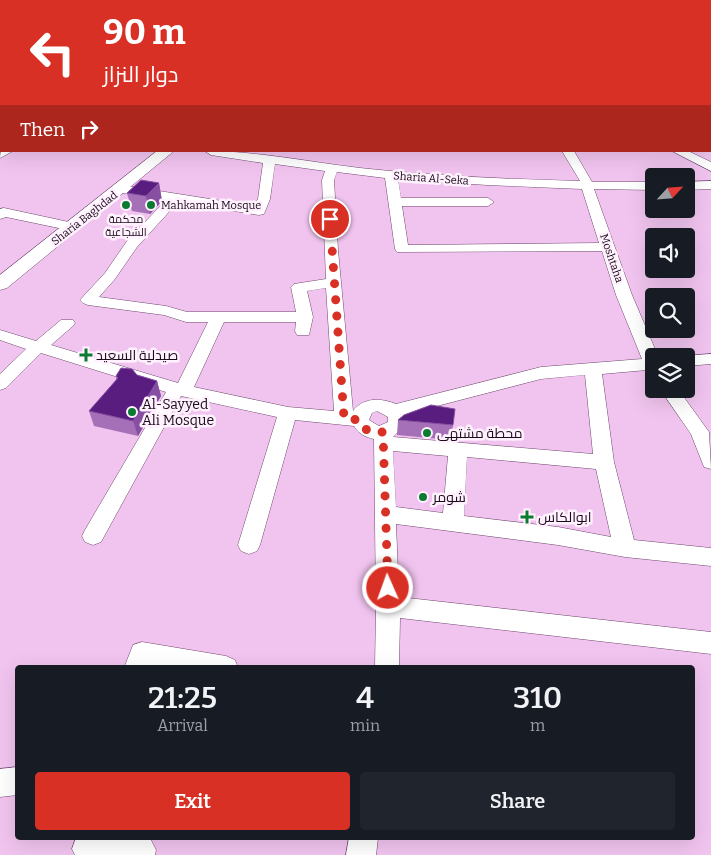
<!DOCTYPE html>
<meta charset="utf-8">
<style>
body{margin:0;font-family:Bitter,Cairo,serif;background:#20242c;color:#f1f3f6;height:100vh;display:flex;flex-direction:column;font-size:19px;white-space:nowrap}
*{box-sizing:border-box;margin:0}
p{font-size:16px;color:#9ea1a6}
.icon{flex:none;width:28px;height:28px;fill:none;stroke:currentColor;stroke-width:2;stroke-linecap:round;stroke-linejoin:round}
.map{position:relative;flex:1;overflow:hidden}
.sheet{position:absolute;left:15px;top:665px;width:680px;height:175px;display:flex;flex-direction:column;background:#171b24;border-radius:5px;box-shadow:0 5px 20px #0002}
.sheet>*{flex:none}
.banner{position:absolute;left:0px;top:0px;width:711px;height:152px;box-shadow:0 5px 20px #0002;background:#d93025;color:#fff;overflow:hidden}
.needle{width:32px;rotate:64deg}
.buttons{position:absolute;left:645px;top:168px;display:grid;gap:10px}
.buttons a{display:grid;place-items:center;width:50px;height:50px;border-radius:5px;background:#171b24;box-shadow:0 5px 20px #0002;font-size:25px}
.pin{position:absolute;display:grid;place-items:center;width:42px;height:42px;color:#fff;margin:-21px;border:2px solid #fff;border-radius:50%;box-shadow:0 1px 5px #0007}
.me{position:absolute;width:55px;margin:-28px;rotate:358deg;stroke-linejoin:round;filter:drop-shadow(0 0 4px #0008)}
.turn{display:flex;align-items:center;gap:18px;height:105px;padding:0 20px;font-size:22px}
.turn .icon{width:65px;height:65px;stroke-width:2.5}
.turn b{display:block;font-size:35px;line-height:42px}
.then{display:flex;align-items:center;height:48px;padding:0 20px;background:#0003;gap:10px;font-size:19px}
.eta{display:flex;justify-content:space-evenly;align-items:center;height:85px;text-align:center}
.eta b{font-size:30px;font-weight:600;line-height:35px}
.action{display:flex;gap:10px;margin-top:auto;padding:10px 20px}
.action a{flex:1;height:58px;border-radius:5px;background:#d93025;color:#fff;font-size:20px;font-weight:600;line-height:58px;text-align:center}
.action a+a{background:#20242c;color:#f1f3f6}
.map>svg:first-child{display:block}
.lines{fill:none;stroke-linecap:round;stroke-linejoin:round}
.minor-casing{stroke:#6f496d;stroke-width:1}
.major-casing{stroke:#6f496d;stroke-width:1}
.highway-casing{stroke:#6f496d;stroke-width:1}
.minor{fill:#fff;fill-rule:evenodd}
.major{fill:#fff;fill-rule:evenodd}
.highway{fill:#fff;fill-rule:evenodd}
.wall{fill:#a570b8}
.shaded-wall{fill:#874fa1}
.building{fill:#591d80;stroke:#874fa1}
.route{stroke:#d93025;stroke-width:9;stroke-dasharray:0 16.2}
.poi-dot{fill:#0a7b30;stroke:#fff1fe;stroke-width:2}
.labels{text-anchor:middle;stroke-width:5;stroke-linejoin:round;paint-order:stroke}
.far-street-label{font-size:11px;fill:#1b0b1a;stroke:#fff1fe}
.far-poi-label{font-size:11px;fill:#1b0b1a;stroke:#fff1fe;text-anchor:start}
.poi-label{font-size:14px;fill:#1b0b1a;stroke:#fff1fe;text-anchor:start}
</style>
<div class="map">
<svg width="711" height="855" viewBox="0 0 711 855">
<rect width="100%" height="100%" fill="#f1c4ef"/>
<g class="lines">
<!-- minor casing -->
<g class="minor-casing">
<g id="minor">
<path d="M48,0H63L64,1H49Z"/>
<path d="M380,0H390L391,1H381Z"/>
<path d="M498,0H506L507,1H499Z"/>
<rect x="660" y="0" width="8" height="1"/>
<rect x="710" y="8" width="1" height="4"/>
<path d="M0,20L1,21V27L0,26Z"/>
<rect x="710" y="24" width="1" height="6"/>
<rect x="710" y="44" width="1" height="6"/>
<rect x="710" y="76" width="1" height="6"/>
<rect x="710" y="112" width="1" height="7"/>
<rect x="0" y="119" width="1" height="6"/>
<path d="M1,149V151H13L0,158Z"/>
<path d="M205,151C257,151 309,162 360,168C433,176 506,179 580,181L562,151H574L592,182H654V190L594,189L632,295L658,356H654V373L647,370L602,374L614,462L634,540L711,548V566L625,557L558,545L396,524L399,597L711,632V654L400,618L399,668H375L376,606L374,439C365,437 359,434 354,426L295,420L260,545L257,551L249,554L241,551L238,545L277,417L181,396L101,542L93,545L85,542L82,536L85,530L166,392L41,353L6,388L0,390V374L26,349L0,340V330L36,341L61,320H73L75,323L73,326L51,345L178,383L208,322H186L164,315L88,305L83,303L80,300L105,273L127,241L166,200L117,192L115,189L117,186L121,185L254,206L258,199L263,163L211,155ZM275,164L325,171L322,180L326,279L294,284L291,287L296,312H187L166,306L99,297L115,279L137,247L178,202L259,215L264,214L270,199ZM337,172L385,178L395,249L397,252L602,251L616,295L642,359L541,367L396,404C381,398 364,397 353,411L338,250L334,180ZM398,179L487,185L582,189L599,243L408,245L402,206H488L494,202L488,198H401ZM326,288L334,411L288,407L194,387L224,322H296L295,331L297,335H309L313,317L307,291ZM585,375L593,454L393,437L406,424V414L541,379ZM377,411L388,417V422L379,426L369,420L372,413ZM393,451L448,456L443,513L396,507ZM467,457L596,469L611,537L558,527L464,516Z"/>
<path d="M672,151H688L711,162V171Z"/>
<path d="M711,181V189L686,190V182Z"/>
<path d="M4,208L78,224L80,227L73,231L6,217L0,219V209Z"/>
<path d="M711,354V364L686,366V356H683Z"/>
<path d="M660,389H678L709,432L711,469L704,467L691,434Z"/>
<path d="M142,642L226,656L235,660L238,668H159L149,666V668H124L133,645Z"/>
<path d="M18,767V795L0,797V769Z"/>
<path d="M76,838H146L151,840L156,850L155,855H75L72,849Z"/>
<path d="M349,838H378L376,855H346Z"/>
</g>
</g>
<!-- major casing -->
<g class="major-casing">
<path id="major" d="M157,151H174L7,288L0,290V275Z"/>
</g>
<!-- highway casing -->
<g class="highway-casing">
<rect id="highway" x="710" y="140" width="1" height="10"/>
</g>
<!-- minor -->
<use href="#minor" class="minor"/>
<!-- major -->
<use href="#major" class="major"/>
<!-- highway -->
<use href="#highway" class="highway"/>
</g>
<!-- wall -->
<g class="wall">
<path d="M197,0H223L221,1H197Z"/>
<path d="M241,0H304L303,1H241Z"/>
<path d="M0,81H1V117L0,118Z"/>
<path d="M159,183L162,201L150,214L132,211L127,193Z"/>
<path d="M137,375L157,381L161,396L138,436L94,426L89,411L116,380V376Z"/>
<path d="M398,420L453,425L451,440L397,435Z"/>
</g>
<!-- shaded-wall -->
<g class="shaded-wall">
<path d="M214,0H223L221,1H214Z"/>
<path d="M296,0H304L303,1H296Z"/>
<path d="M0,129H1V147L0,148Z"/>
<path d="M159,183L162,201L150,214L146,196Z"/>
<path d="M157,381L161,396L138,436L133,421Z"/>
</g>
<!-- building -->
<g class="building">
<rect x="0" y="81" width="1" height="22"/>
<path d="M141,180L159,183L146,196L127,193Z"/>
<path d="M121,368L132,369L137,375L157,381L133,421L89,411L118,378L116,376Z"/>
<path d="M431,405L455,409L453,425L398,420L404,415Z"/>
</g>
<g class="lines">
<!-- route -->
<path class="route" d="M330,219L344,418L359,420C363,431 372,433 383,432L388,588"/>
</g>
<!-- markers -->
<g class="poi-dot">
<circle cx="126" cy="205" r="5"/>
<circle cx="151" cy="205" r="5"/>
<path d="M83.5 347.5h5v5h5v5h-5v5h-5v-5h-5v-5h5z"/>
<circle cx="132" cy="412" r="5"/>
<circle cx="427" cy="433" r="5"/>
<circle cx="423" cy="497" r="5"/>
<path d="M524.5 509.5h5v5h5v5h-5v5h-5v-5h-5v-5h5z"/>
</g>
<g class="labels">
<!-- far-street labels -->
<g class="far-street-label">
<text transform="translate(431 178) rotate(4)" y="4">Sharia Al-Seka</text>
<text transform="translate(84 218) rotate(-38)" y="4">Sharia Baghdad</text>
<text transform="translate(612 258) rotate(71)" y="4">Moshtaha</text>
</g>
<!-- far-poi labels -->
<g class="far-poi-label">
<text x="161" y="209">Mahkamah Mosque</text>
<text x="126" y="223" text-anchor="middle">محكمة<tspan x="126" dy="13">الشجاعية</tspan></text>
</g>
<!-- poi labels -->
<g class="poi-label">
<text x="96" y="360">صيدلية السعيد</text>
<text x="142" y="409">Al-Sayyed<tspan x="142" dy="16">Ali Mosque</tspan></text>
<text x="437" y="438">محطة مشتهى</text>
<text x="433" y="502">شومر</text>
<text x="538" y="522">ابوالكاس</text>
</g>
</g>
</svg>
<div class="buttons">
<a><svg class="needle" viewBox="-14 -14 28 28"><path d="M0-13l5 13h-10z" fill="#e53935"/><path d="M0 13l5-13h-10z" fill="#9ea1a6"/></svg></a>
<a><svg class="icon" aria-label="sound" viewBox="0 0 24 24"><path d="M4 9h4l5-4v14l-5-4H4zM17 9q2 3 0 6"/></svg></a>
<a><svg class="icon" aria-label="search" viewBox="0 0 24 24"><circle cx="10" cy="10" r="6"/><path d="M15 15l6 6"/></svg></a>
<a><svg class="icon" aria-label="layers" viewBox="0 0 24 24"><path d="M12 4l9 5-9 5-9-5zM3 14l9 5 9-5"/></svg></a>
</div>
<div class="pin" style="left:330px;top:219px;background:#d93025"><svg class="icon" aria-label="arrive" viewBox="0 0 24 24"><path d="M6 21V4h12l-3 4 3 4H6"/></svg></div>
<svg class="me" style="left:388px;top:588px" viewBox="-20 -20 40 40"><circle r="17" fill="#d93025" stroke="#fff" stroke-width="3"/><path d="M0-11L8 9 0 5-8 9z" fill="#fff"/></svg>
<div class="banner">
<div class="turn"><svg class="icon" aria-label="left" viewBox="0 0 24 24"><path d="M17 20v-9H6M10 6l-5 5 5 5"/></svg><div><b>90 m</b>دوار النزاز</div></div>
<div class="then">Then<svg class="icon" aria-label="right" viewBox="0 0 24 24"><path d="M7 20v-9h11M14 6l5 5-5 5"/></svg></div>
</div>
<section class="sheet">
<div class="eta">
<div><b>21:25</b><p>Arrival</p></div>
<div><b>4</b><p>min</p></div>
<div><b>310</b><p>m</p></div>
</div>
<div class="action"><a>Exit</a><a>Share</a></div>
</section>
</div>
